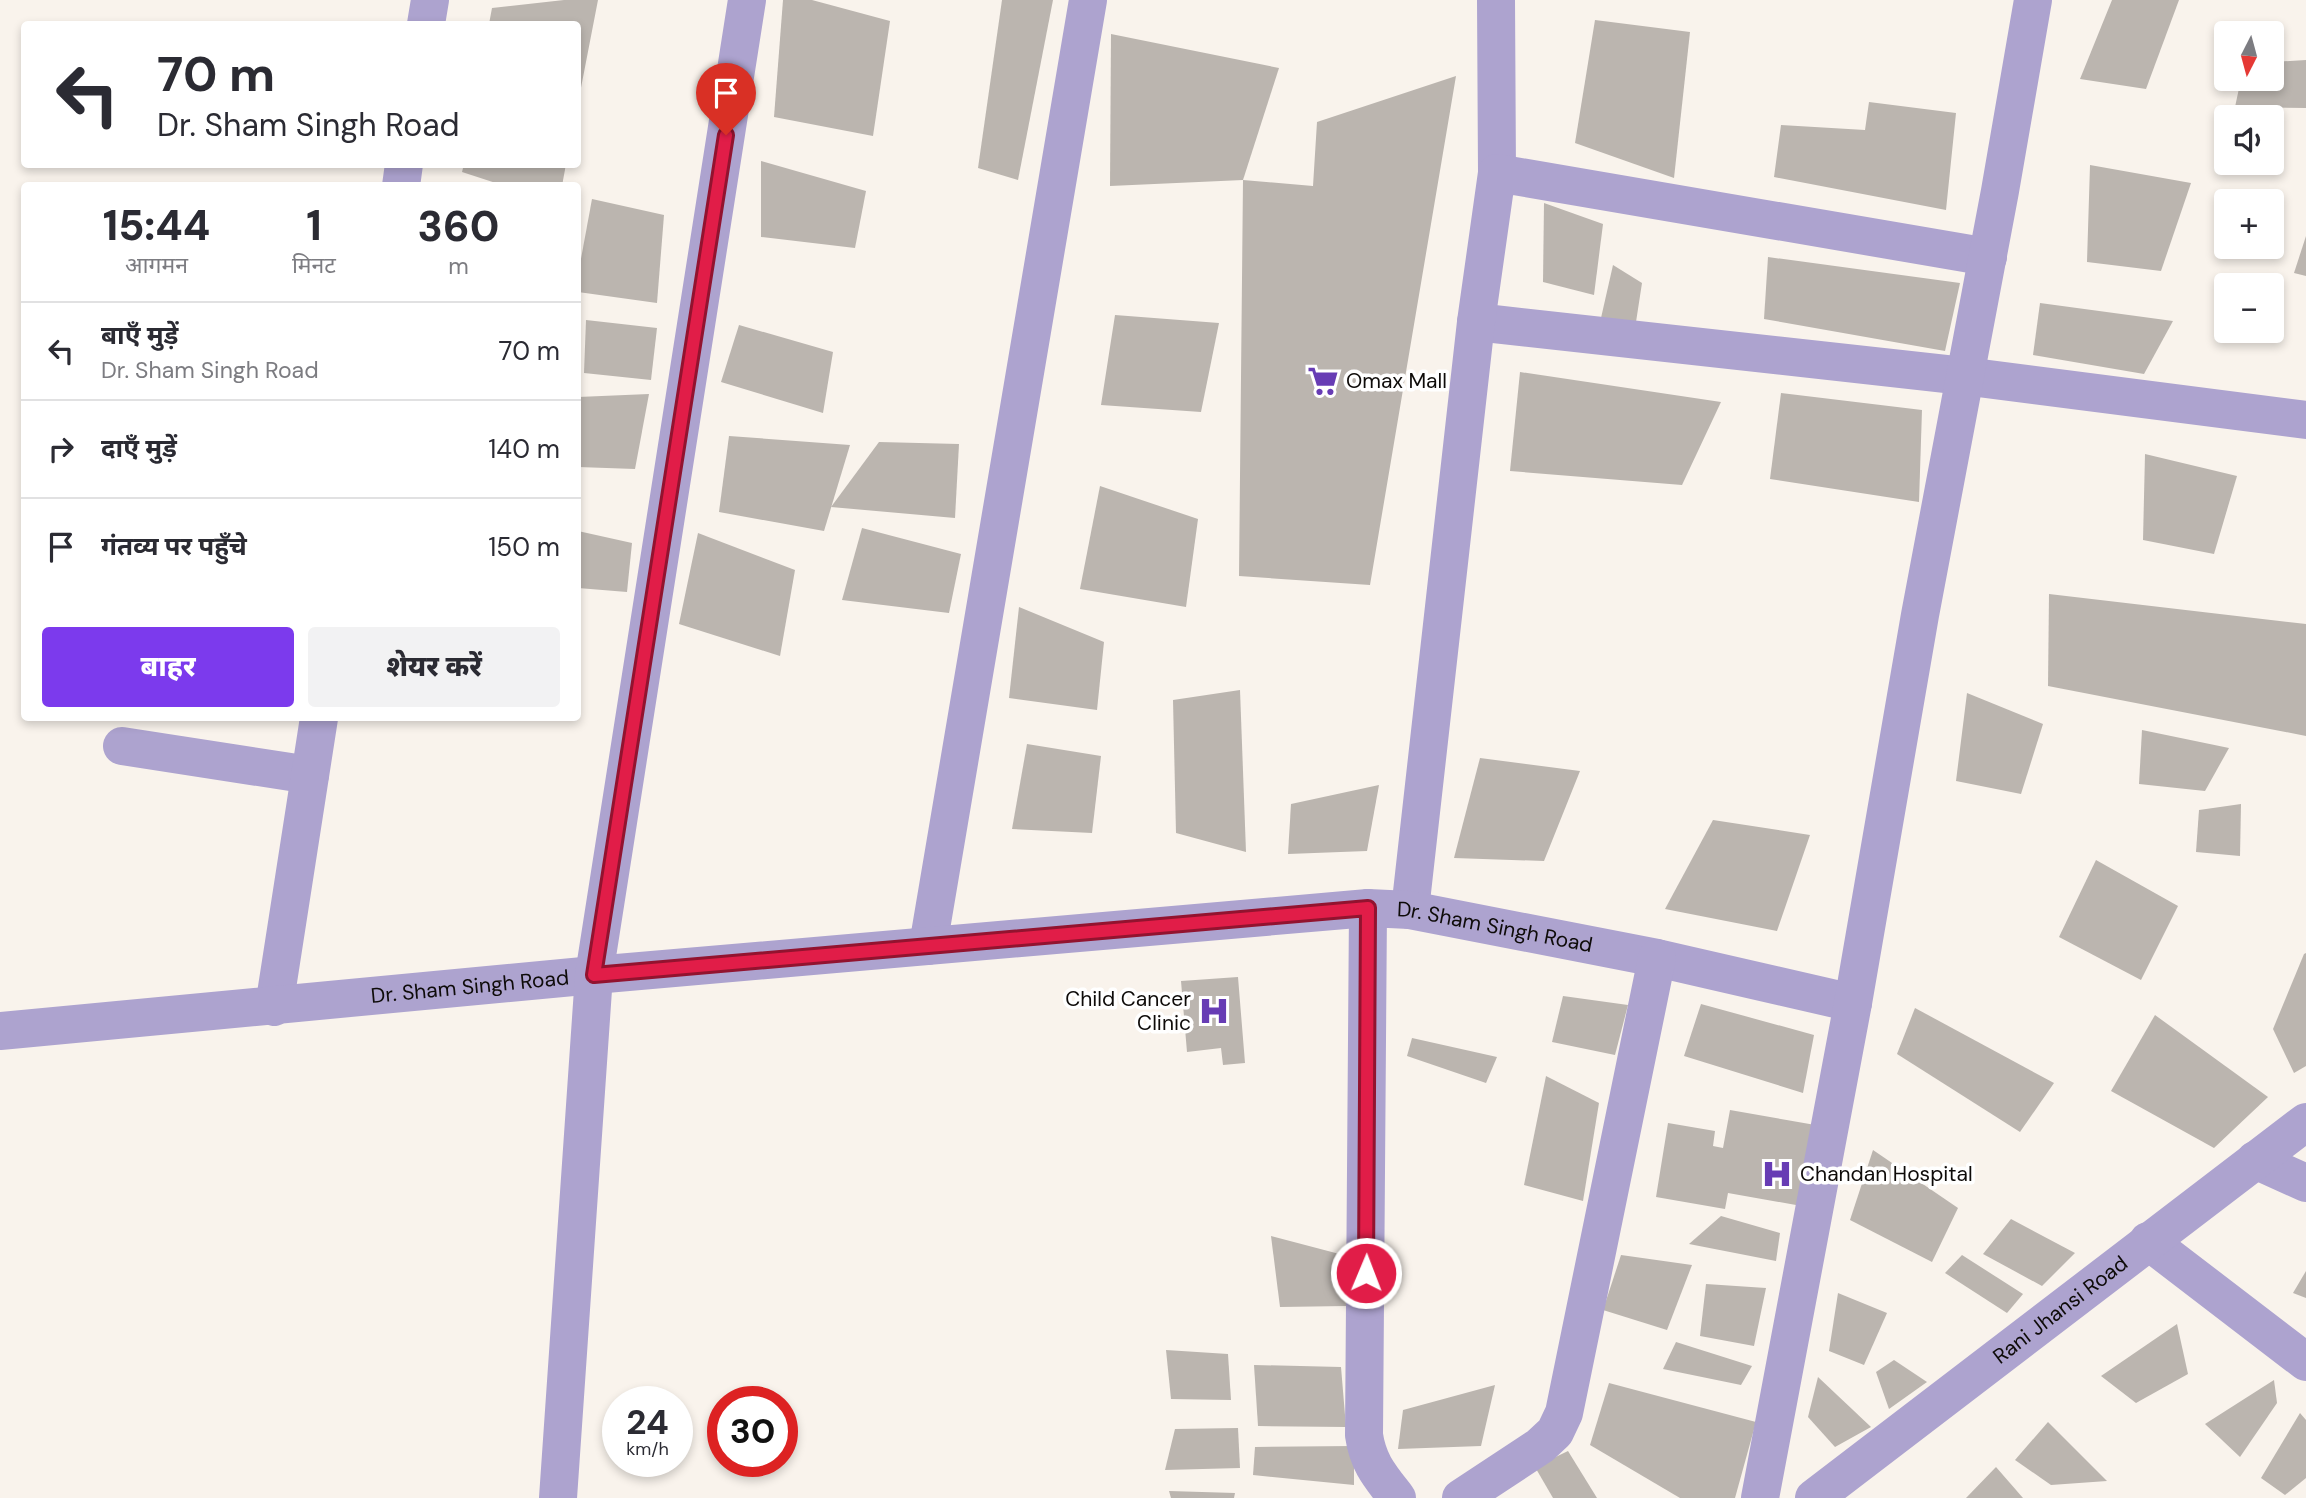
<!DOCTYPE html>
<html lang="hi">
<meta charset="utf-8">
<style>
body{margin:0;font-family:"DM Sans","Noto Sans Devanagari",sans-serif;background:#f2f2f3;color:#2b2b33;height:100vh;display:flex;flex-direction:column;font-size:26px;white-space:nowrap}
*{box-sizing:border-box;margin:0}
p{font-size:23px;color:#7c7c81}
.icon{flex:none;width:38px;height:38px;fill:none;stroke:currentColor;stroke-width:2;stroke-linecap:round;stroke-linejoin:round}
.map{position:relative;flex:1;overflow:hidden}
.side{position:absolute;left:21px;top:182px;width:560px;height:539px;display:flex;flex-direction:column;background:#fff;border-radius:7px;box-shadow:0 4px 10px #0003}
.side>*{flex:none}
.guide{position:absolute;left:21px;top:21px;width:560px;height:147px;border-radius:7px;box-shadow:0 4px 10px #0003;background:#fff;color:#2b2b33;overflow:hidden}
.needle{width:46px;rotate:186deg}
.tools{position:absolute;left:2214px;top:21px;display:grid;gap:14px}
.tools a{display:grid;place-items:center;width:70px;height:70px;border-radius:7px;background:#fff;box-shadow:0 4px 10px #0003;font-size:35px}
.speed{position:absolute;left:602px;top:1386px;display:flex;gap:14px;font-size:35px;font-weight:700;text-align:center}
.speed>*{display:grid;place-content:center;width:91px;height:91px;border-radius:50%;background:#fff;box-shadow:0 4px 10px #0003;line-height:1}
.speed small{font-size:18px;font-weight:400}
.speed .limit{border:10px solid #d22;background:#fff;color:#111}
.pin{position:absolute;display:grid;place-items:center;width:60px;height:60px;color:#fff;margin:-72px -30px;border-radius:50% 50% 50% 0;rotate:-45deg;box-shadow:0 0 7px #0007}
.pin .icon{rotate:45deg}
.me{position:absolute;width:77px;margin:-38px;rotate:1deg;stroke-linejoin:round;filter:drop-shadow(0 0 5px #0008)}
.turn{display:flex;align-items:center;gap:24px;height:147px;padding:0 21px;font-size:32px}
.turn .icon{width:91px;height:91px;stroke-width:2.5}
.turn b{display:block;font-size:49px;line-height:60px}
.eta{display:flex;justify-content:space-evenly;align-items:center;height:119px;text-align:center}
.eta b{font-size:42px;font-weight:800;line-height:49px}
.primary-button{display:flex;gap:14px;margin-top:auto;padding:14px 21px}
.primary-button a{flex:1;height:80px;border-radius:7px;background:#7c3aed;color:#fff;font-size:28px;font-weight:800;line-height:80px;text-align:center}
.primary-button a+a{background:#f2f2f3;color:#2b2b33}
ul{padding:0;list-style:none}
li{display:flex;align-items:center;gap:21px;height:98px;padding:0 21px;border-top:2px solid #e1e1e2}
li div{flex:1}
li b{display:block;font-size:26px}
li em{font-style:normal}
.map>svg:first-child{display:block}
.building{fill:#bbb5af}
.lines{fill:none;stroke-linecap:round;stroke-linejoin:round}
.minor{stroke:#ada3cf;stroke-width:38}
.tertiary{stroke:#ada3cf;stroke-width:38}
.route-casing{stroke:#92132f;stroke-width:18}
.route{stroke:#e11d48;stroke-width:12}
.labels{text-anchor:middle;stroke-width:7;stroke-linejoin:round;paint-order:stroke}
.poi-label{font-size:21px;fill:#0e0b09;stroke:#fff;text-anchor:start}
.street-label{font-size:21px;fill:#0e0b09;stroke:#fff}
</style>
<div class="map">
<svg width="2306" height="1498" viewBox="0 0 2306 1498">
<rect width="100%" height="100%" fill="#f9f3ec"/>
<!-- building -->
<g class="building">
<path d="M564,0H598L579,98L578,24H489L492,8Z"/>
<path d="M783,0H812L890,21L873,136L774,117Z"/>
<path d="M1002,0H1053L1018,180L978,168Z"/>
<path d="M2112,0H2179L2146,89L2080,79Z"/>
<path d="M1595,20L1690,32L1674,178L1575,143Z"/>
<path d="M1111,34L1279,68L1243,180L1110,186Z"/>
<path d="M2306,60V108L2235,107L2241,79H2272V62Z"/>
<path d="M1456,76L1370,585L1239,576L1243,180L1313,186L1317,122Z"/>
<path d="M1869,102L1956,113L1946,210L1774,177L1781,125L1865,130Z"/>
<path d="M761,161L866,191L855,248L761,237Z"/>
<path d="M464,164H566L562,186H505L462,172Z"/>
<path d="M2090,165L2191,183L2161,271L2087,262Z"/>
<path d="M592,199L664,215L657,303L578,292V275Z"/>
<path d="M1544,203L1603,224L1594,295L1543,282Z"/>
<path d="M2306,236V276L2294,273Z"/>
<path d="M1768,257L1960,283L1945,351L1764,319Z"/>
<path d="M1613,265L1642,283L1636,322L1601,318Z"/>
<path d="M2040,303L2173,321L2144,374L2033,355Z"/>
<path d="M1115,315L1219,323L1201,412L1101,405Z"/>
<path d="M586,320L657,328L651,380L584,373Z"/>
<path d="M739,325L833,352L823,413L721,382Z"/>
<path d="M1520,372L1721,402L1682,485L1510,471Z"/>
<path d="M1781,393L1922,410L1919,502L1770,479Z"/>
<path d="M649,394L635,469L578,467V397Z"/>
<path d="M729,436L850,445L824,531L719,512Z"/>
<path d="M879,442L959,444L955,518L831,507Z"/>
<path d="M2145,454L2237,476L2214,554L2143,540Z"/>
<path d="M1100,486L1198,519L1186,607L1080,589Z"/>
<path d="M862,528L961,554L949,613L842,600Z"/>
<path d="M578,531L632,543L627,592L578,588Z"/>
<path d="M698,533L795,570L780,656L679,624Z"/>
<path d="M2049,594L2306,624V736L2048,686Z"/>
<path d="M1019,607L1104,642L1097,710L1009,698Z"/>
<path d="M1240,690L1246,852L1176,833L1173,700Z"/>
<path d="M1967,693L2043,724L2021,794L1956,781Z"/>
<path d="M2142,730L2229,748L2205,791L2139,784Z"/>
<path d="M1027,744L1101,756L1092,833L1012,829Z"/>
<path d="M1480,758L1580,771L1544,861L1454,858Z"/>
<path d="M1379,785L1367,851L1288,854L1291,804Z"/>
<path d="M2241,804L2240,856L2196,852L2199,810Z"/>
<path d="M1713,820L1810,835L1777,931L1665,909Z"/>
<path d="M2096,860L2178,906L2141,980L2059,937Z"/>
<path d="M2306,953V1066L2294,1073L2273,1029L2304,954Z"/>
<path d="M1238,977L1245,1063L1223,1065L1221,1048L1187,1052L1181,981Z"/>
<path d="M1563,996L1628,1005L1615,1055L1552,1042Z"/>
<path d="M1701,1004L1814,1035L1803,1093L1684,1056Z"/>
<path d="M1915,1008L2054,1083L2020,1132L1897,1054Z"/>
<path d="M2155,1015L2268,1097L2214,1148L2111,1091Z"/>
<path d="M1412,1038L1497,1057L1486,1083L1407,1056Z"/>
<path d="M1546,1076L1599,1103L1583,1201L1524,1185Z"/>
<path d="M1730,1110L1821,1126L1807,1207L1728,1193L1725,1209L1656,1197L1668,1123L1715,1131L1713,1146L1723,1148Z"/>
<path d="M1873,1150L1958,1208L1932,1262L1850,1220Z"/>
<path d="M1721,1216L1780,1233L1776,1261L1689,1244Z"/>
<path d="M2011,1219L2075,1253L2042,1286L1983,1254Z"/>
<path d="M1271,1236L1347,1256L1346,1306L1280,1307Z"/>
<path d="M1621,1255L1692,1265L1667,1330L1603,1310Z"/>
<path d="M1962,1255L2023,1294L2007,1313L1945,1273Z"/>
<path d="M2306,1271V1298L2293,1293Z"/>
<path d="M1706,1284L1766,1288L1754,1346L1700,1336Z"/>
<path d="M1838,1293L1887,1313L1864,1365L1829,1351Z"/>
<path d="M2177,1324L2188,1374L2136,1403L2101,1376Z"/>
<path d="M1676,1342L1752,1366L1741,1385L1663,1369Z"/>
<path d="M1166,1350L1228,1354L1231,1400L1171,1399Z"/>
<path d="M1894,1360L1927,1382L1889,1409L1876,1372Z"/>
<path d="M1254,1365L1341,1367L1346,1427L1258,1426Z"/>
<path d="M1818,1377L1871,1427L1835,1447L1808,1417Z"/>
<path d="M2274,1380L2277,1403L2240,1457L2205,1424Z"/>
<path d="M1609,1383L1756,1422L1735,1498H1680L1590,1445Z"/>
<path d="M1495,1385L1481,1446L1398,1449L1403,1410Z"/>
<path d="M2300,1413L2306,1420V1478L2285,1495L2261,1478Z"/>
<path d="M2048,1422L2107,1481L2051,1485L2015,1460Z"/>
<path d="M1238,1428L1240,1468L1165,1470L1175,1429Z"/>
<path d="M1354,1446V1485L1253,1475L1255,1447Z"/>
<path d="M1568,1451L1597,1498H1553L1535,1467Z"/>
<path d="M1996,1467L2023,1498H1966Z"/>
<path d="M1169,1491L1235,1493L1234,1498H1171Z"/>
</g>
<g class="lines">
<!-- minor -->
<g class="minor">
<path d="M1496,0L1497,173"/>
<path d="M426,24L430,0"/>
<path d="M401,186L404,164"/>
<path d="M1476,322L1964,376L2306,420"/>
<path d="M122,746L310,775"/>
<path d="M1368,908L1364,1435C1368,1463 1380,1476 1397,1498"/>
<path d="M1410,910L1476,322L1497,173L1988,257"/>
<path d="M928,946L1088,0"/>
<path d="M274,1007L319,718"/>
<path id="s1" d="M0,1031L594,975L1368,908L1410,910L1657,958L1853,1003"/>
<path d="M2255,1160L2306,1183"/>
<path d="M2148,1241L2306,1362"/>
<path d="M558,1498L594,975L747,0"/>
<path d="M1461,1498L1540,1446L1555,1432L1564,1413L1657,958"/>
</g>
<!-- tertiary -->
<g class="tertiary">
<path d="M1760,1498L1853,1003L1920,615L2000,191L2033,0"/>
<path id="s2" d="M1814,1498L2306,1122"/>
</g>
</g>
<g class="lines">
<!-- route casing -->
<g class="route-casing">
<path id="route" d="M726,135L594,975L1368,908L1366,1273"/>
</g>
<!-- route -->
<use href="#route" class="route"/>
</g>
<!-- icons -->
<defs>
<g id="supermarket-bare" transform="scale(2.415)"><path d="M-6-5.5h2.5l.6 2H6L4.5 2H-2.5L-4.4-4H-6ZM-1.5 3.2a1.3 1.3 0 1 0 .1 0ZM3 3.2a1.3 1.3 0 1 0 .1 0Z" fill="#673cb4" stroke="#fff" stroke-width="2.5" paint-order="stroke"/></g>
<g id="hospital-bare" transform="scale(2.415)"><path d="M-5-5h3v3.5h4V-5h3V5h-3V1.5h-4V5h-3Z" fill="#673cb4" stroke="#fff" stroke-width="2.5" paint-order="stroke"/></g>
</defs>
<g fill-rule="evenodd">
<use href="#supermarket-bare" x="1323" y="381"/>
<use href="#hospital-bare" x="1214" y="1011"/>
<use href="#hospital-bare" x="1777" y="1174"/>
</g>
<g class="labels">
<!-- poi labels -->
<g class="poi-label">
<text x="1346" y="388">Omax Mall</text>
<text x="1191" y="1006" text-anchor="end">Child Cancer<tspan x="1191" dy="24">Clinic</tspan></text>
<text x="1800" y="1181">Chandan Hospital</text>
</g>
<!-- street labels -->
<g class="street-label">
<text dy="7" stroke="none"><textPath href="#s1" startOffset="1502">Dr. Sham Singh Road</textPath></text>
<text dy="7" stroke="none"><textPath href="#s1" startOffset="472">Dr. Sham Singh Road</textPath></text>
<text dy="7" stroke="none"><textPath href="#s2" startOffset="310">Rani Jhansi Road</textPath></text>
</g>
</g>
</svg>
<div class="tools">
<a><svg class="needle" viewBox="-14 -14 28 28"><path d="M0-13l5 13h-10z" fill="#e53935"/><path d="M0 13l5-13h-10z" fill="#7c7c81"/></svg></a>
<a><svg class="icon" aria-label="sound" viewBox="0 0 24 24"><path d="M4 9h4l5-4v14l-5-4H4zM17 9q2 3 0 6"/></svg></a>
<a>+</a>
<a>−</a>
</div>
<div class="speed"><div>24<small>km/h</small></div><div class="limit">30</div></div>
<div class="pin" style="left:726px;top:135px;background:#d93025"><svg class="icon" aria-label="arrive" viewBox="0 0 24 24"><path d="M6 21V4h12l-3 4 3 4H6"/></svg></div>
<svg class="me" style="left:1366px;top:1273px" viewBox="-20 -20 40 40"><circle r="17" fill="#e11d48" stroke="#fff" stroke-width="3"/><path d="M0-11L8 9 0 5-8 9z" fill="#fff"/></svg>
<div class="guide">
<div class="turn"><svg class="icon" aria-label="left" viewBox="0 0 24 24"><path d="M17 20v-9H6M10 6l-5 5 5 5"/></svg><div><b>70 m</b>Dr. Sham Singh Road</div></div>
</div>
<section class="side">
<div class="eta">
<div><b>15:44</b><p>आगमन</p></div>
<div><b>1</b><p>मिनट</p></div>
<div><b>360</b><p>m</p></div>
</div>
<ul>
<li><svg class="icon" aria-label="left" viewBox="0 0 24 24"><path d="M17 20v-9H6M10 6l-5 5 5 5"/></svg><div><b>बाएँ मुड़ें</b><p>Dr. Sham Singh Road</p></div><em>70 m</em></li>
<li><svg class="icon" aria-label="right" viewBox="0 0 24 24"><path d="M7 20v-9h11M14 6l5 5-5 5"/></svg><div><b>दाएँ मुड़ें</b></div><em>140 m</em></li>
<li><svg class="icon" aria-label="arrive" viewBox="0 0 24 24"><path d="M6 21V4h12l-3 4 3 4H6"/></svg><div><b>गंतव्य पर पहुँचे</b></div><em>150 m</em></li>
</ul>
<div class="primary-button"><a>बाहर</a><a>शेयर करें</a></div>
</section>
</div>
